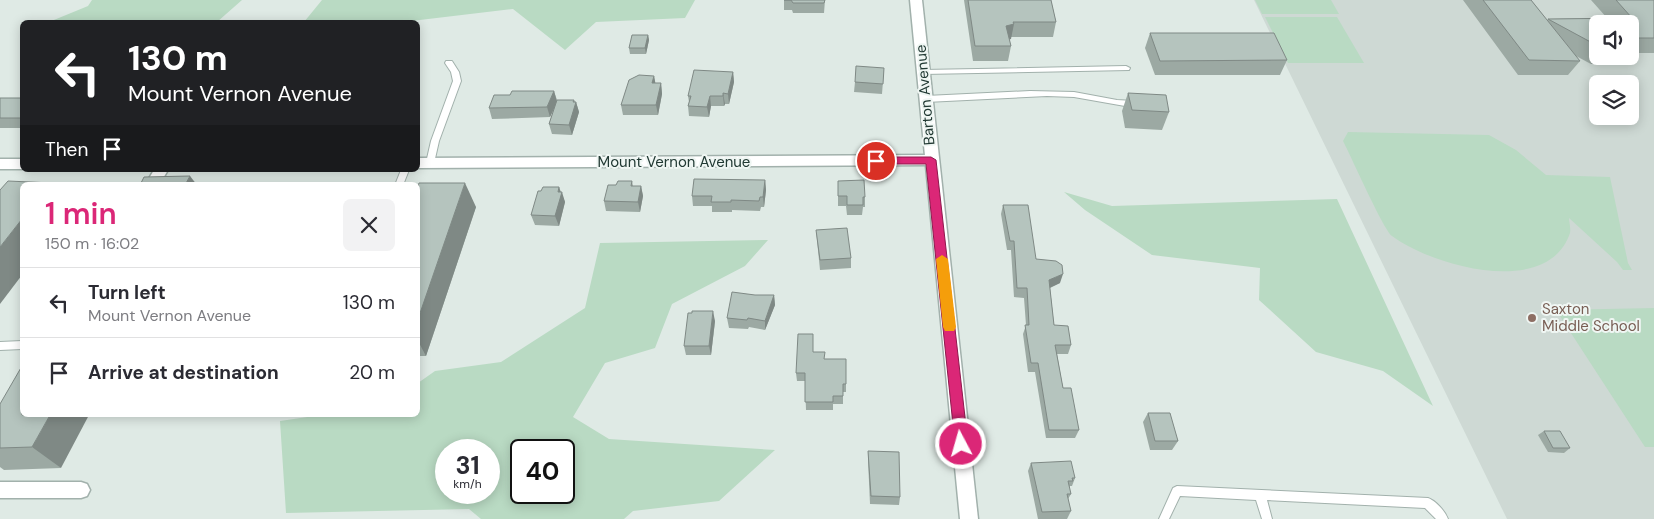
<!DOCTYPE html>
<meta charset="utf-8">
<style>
body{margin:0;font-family:"DM Sans",sans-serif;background:#f2f2f3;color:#2b2b33;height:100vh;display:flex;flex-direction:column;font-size:19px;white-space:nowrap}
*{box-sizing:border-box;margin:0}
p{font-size:16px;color:#7c7c81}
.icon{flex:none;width:28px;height:28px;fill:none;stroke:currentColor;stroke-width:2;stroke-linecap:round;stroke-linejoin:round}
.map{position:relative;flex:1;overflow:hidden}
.sheet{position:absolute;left:20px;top:182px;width:400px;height:235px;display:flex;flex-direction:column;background:#fff;border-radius:8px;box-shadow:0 2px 12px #0003}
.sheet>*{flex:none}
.banner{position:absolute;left:20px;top:20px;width:400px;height:152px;border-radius:8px;box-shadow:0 2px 12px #0003;background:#202124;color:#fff;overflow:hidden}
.buttons{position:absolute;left:1589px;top:15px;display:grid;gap:10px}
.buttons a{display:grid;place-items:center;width:50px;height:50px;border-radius:8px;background:#fff;box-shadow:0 2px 12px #0003;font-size:25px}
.speed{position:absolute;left:435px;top:439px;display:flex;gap:10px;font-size:25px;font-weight:700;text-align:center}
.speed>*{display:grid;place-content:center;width:65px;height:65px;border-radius:50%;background:#fff;box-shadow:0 2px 12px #0003;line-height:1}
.speed small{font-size:12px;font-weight:400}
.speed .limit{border:2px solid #111;border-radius:8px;background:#fff;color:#111}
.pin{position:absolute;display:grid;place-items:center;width:42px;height:42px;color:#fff;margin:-21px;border:2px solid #fff;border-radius:50%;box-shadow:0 1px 5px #0007}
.me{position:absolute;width:55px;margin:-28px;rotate:354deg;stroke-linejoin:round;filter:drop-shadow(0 0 4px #0008)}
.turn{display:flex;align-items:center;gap:18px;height:105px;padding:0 25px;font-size:22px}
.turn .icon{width:65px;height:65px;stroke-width:2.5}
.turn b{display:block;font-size:35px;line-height:42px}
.then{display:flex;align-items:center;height:48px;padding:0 25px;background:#0003;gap:10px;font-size:19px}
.round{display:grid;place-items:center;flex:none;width:52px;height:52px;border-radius:8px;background:#f2f2f3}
.summary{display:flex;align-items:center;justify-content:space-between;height:85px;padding:0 25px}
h1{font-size:30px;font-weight:600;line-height:38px;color:#db2777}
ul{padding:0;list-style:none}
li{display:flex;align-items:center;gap:15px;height:70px;padding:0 25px;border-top:1px solid #e1e1e2}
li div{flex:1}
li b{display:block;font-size:19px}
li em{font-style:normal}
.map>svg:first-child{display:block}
.built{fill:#ced9d4;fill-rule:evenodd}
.green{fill:#b9dac3;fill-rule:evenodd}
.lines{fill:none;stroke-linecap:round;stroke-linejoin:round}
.service-casing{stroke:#a2b1ac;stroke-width:2}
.minor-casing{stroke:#a2b1ac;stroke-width:3}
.tertiary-casing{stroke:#a2b1ac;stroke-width:3}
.service{fill:#fff;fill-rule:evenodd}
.minor{fill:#fff;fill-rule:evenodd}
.tertiary{fill:#fff;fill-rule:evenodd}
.wall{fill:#9ca9a3}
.shaded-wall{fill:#7f8985}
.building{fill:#b5c4be;stroke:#7f8985}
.route{fill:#db2777;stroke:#8e194d}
.slow{fill:#f59e0b}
.education-dot{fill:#8d6e63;stroke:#eff6f3;stroke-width:2}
.labels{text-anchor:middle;stroke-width:4;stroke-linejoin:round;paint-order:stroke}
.street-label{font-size:15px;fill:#213933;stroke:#eff6f3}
.education-label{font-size:15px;fill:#785e54;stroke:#eff6f3;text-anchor:start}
</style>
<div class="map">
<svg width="1654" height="519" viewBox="0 0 1654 519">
<rect width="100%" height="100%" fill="#dfeae5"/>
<!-- built -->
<path class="built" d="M1254,0H1654V519H1507ZM1598,24H1630V56H1598ZM1598,84H1630V116H1598Z"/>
<!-- green -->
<g class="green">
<path d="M92,0H242L217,22L128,21L49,22L88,6Z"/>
<path d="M322,0H695L685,18L596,22L565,50L513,9L403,22H304Z"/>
<path d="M1255,0H1331L1339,14H1262Z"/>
<path d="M1265,17H1337L1364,63H1288Z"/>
<path d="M1348,132L1489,135L1516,150L1546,175L1610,177L1628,263L1632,270H1623L1617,262L1569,218C1569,222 1571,228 1570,233C1548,299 1432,266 1392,236C1383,229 1351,156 1343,141Z"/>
<path d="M1064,192L1112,206L1337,199L1433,406L1383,371L1316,352L1259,300L1260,268L1152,255L1085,210Z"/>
<path d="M768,240L745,266L672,304L655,348L605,363L573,417L609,439L775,450L719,501L633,511L624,519H481L469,509L286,513L280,421L321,415H418V383L435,371L501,362L585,308L600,243ZM446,450H489V492H446ZM521,450H564V492H521Z"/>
<path d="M1654,308V447H1645L1556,310Z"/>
</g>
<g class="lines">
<!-- service casing -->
<g class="service-casing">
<g id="service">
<path d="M446,61H452L459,72L461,81L439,141L434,163L430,166L426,163L431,141L453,81L451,72L445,63Z"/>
<path d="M1126,66L1130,68L1129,70L923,74L919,72L923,70Z"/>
<path d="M1030,91L1074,92L1117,100L1134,101L1138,104L1134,107L1125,106L1074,97L1047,96L926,102L922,99L926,96Z"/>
<path d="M401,170H409L403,185H395Z"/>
<path d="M22,341V349L0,350V342Z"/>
<path d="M1177,486L1428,498C1436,501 1445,511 1448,519H1436L1425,508L1267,500L1272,519H1262L1256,500L1180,496L1169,519H1159L1173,488Z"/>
</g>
</g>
<!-- minor casing -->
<g class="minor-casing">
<g id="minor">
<path d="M931,155L936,157L938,160L936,163L931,165L418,168V158Z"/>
<rect x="0" y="159" width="22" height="10"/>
<path d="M154,170H168L159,185H145Z"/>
<path d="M0,482H81L87,484L90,490L87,496L81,498H0Z"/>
</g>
</g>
<!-- tertiary casing -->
<g class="tertiary-casing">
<path id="tertiary" d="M910,0H922L978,519H960Z"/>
</g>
<!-- service -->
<use href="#service" class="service"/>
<!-- minor -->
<use href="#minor" class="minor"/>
<!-- tertiary -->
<use href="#tertiary" class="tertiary"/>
</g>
<!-- wall -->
<g class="wall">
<path d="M784,0H825L824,13H793L792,10H784Z"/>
<path d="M964,0H1051L1056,22L1053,37H1011V39H1009L1011,46L1008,61H973Z"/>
<path d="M1463,0H1531L1547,20L1548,19L1607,18L1591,0H1654V53H1630V24H1598V56H1626L1621,63L1602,60L1591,64L1576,56L1580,61L1568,75H1518Z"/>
<path d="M1150,33L1287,60L1280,75H1155L1145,48Z"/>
<path d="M648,35L649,40L646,54H630L629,48Z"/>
<path d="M884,68L882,94L854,92L855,82Z"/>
<path d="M733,72L734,82L729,104H725L724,106H711L709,117L689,116L688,106L689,102L688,96Z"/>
<path d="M654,76L655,83H661L662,94L658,115H623L621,105Z"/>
<path d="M554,91L557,100L576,102L579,112L572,135L552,134L549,124L553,111L550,117L492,119L489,108Z"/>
<path d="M1128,93L1169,112L1162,130L1125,128L1122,111Z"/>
<rect x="0" y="98" width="22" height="30"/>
<path d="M765,180L766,190L764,207H761L760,211L732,210V212H712V206H693L692,196Z"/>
<path d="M632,181L633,186H641L643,196L640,212L606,211L604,201L616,185Z"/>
<path d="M838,181L865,197V207H863L862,215H847L846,206H838Z"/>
<path d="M418,186L476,207L426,356H418Z"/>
<path d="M559,187L565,202L559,226L535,225L531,215L541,191Z"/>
<path d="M1003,205L1036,259L1060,283L1050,288L1054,325L1071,345L1068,354H1057L1063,388L1079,430L1075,438H1046L1035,372H1028L1023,334L1026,325L1024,298L1014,297L1011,250H1007L1001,214Z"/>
<path d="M816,230L851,258V268L820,270Z"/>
<path d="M755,295H774L775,305L765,330L749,327L748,329L729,328L727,318Z"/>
<path d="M715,321L711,355H686L684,346Z"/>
<path d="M813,352L824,359H846V392H843V404H833V410H806L805,381H797L796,373Z"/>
<path d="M0,404L61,468L4,470L0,467Z"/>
<path d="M1148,413L1178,441L1172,450H1150L1143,422Z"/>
<path d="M1544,431L1570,448L1564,453L1548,452L1538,435Z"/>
<path d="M868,451L900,497L899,505L870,504L868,460Z"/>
<path d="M1031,463L1075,478L1072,486H1070L1069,488L1071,494L1068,499L1071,511L1067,519H1038L1028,471Z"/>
</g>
<!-- shaded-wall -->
<g class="shaded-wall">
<path d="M1014,24L1011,39L1004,41L1006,26Z"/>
<path d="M648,35L649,40L646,54L645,48Z"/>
<path d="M1598,55V56H1606L1602,60L1591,64Z"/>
<path d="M733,72L734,82L729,104L728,94Z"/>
<path d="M654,76L656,86L652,83Z"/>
<path d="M661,83L662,94L658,115L656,105Z"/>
<path d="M554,91L557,102L550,117L547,107Z"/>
<path d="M723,93L725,104L724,106L723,96Z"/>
<path d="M710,96L711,106L709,117L707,107Z"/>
<path d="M574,100L576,105V102L579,112L572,135L569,125Z"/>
<path d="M190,176L197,185H185Z"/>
<path d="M765,180L766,190L764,207L763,197Z"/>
<path d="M465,183L476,207L426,356L418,341V319Z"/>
<path d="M641,186L643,196L640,212L638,202Z"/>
<path d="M559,187L561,194L562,192L565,202L559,226L555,216Z"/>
<path d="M22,219V275L0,304V247Z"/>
<path d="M1063,274L1060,283L1047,289L1049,280Z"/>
<path d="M774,295L775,305L765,330V321Z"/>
<path d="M713,311L715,321L711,355L709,346Z"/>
<path d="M50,415H89L61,468L32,447Z"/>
</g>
<!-- building -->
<g class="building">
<path d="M784,0H825L824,3H793L791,0Z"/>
<path d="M968,0H1051L1056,22H1013L1014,24L1006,26L1011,46H975Z"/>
<path d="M1483,0H1531L1580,61L1529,60Z"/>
<path d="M1616,0H1654V38H1634L1633,48H1630V24H1598V46L1548,19L1632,18Z"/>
<path d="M1150,33H1274L1287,60L1160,61Z"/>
<path d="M632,35H648L645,48H629Z"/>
<path d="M856,66L884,68L883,84L855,82Z"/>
<path d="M694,70L733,72L728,94L723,93V96H710L707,107L688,106L691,96H688Z"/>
<path d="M639,75L654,76L652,83H661L656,105H621L629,80Z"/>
<path d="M512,91H554L547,107L489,108L494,95H510Z"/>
<path d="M1128,93L1166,95L1169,112L1132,110Z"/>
<rect x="0" y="98" width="22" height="20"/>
<path d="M557,100H574L573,102H576L569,125L549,124Z"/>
<path d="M190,176L185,185H140L144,177Z"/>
<path d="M694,179L765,180L763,197H760L759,201L731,200V202H711L712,196H692Z"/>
<path d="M864,180L865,197H863V205H847V196H838V181Z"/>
<path d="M8,181L52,183L50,185H22V219L0,247V190Z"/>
<path d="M618,181H632L631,186H641L638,202L604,201L608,185H616Z"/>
<path d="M419,183H465L418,319V186Z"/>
<path d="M263,184H310L309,185H262Z"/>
<path d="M543,187H559L558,192H562L555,216L531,215L538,191H541Z"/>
<path d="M1003,205H1028L1036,259L1056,261L1062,265L1063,274L1049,280L1054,325L1068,326L1071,345H1055L1063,388H1071L1079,430H1049L1038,363H1031L1025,325H1029L1027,288H1017L1014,241H1010Z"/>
<path d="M847,228L851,258L820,260L816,230Z"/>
<path d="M732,292L755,295H774L765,321L748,318L747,320L727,318Z"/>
<path d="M692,311H713L709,346H684L688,313H692Z"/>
<path d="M798,334H813V352H825L824,359H846V384H843V396H833V402H805V373H796Z"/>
<path d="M22,366V415H50L32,447L0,448V404Z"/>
<path d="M1148,413H1170L1178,441H1155Z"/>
<path d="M1544,431H1560L1570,448H1553Z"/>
<path d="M868,451L899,452L900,497L871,496Z"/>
<path d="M1071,461L1075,478H1072L1073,481H1068L1071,494H1067L1071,511L1042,512L1031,463Z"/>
</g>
<!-- route -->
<path class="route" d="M876,157H931L936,160L968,444L966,448L961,450L956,448L955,444L926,164H876L871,161Z"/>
<!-- slow -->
<path class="slow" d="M942,255L948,259L956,327L954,331H945L943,327L936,259Z"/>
<!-- markers -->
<circle class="education-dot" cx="1532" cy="318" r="5"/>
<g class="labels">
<!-- street labels -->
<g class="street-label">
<text transform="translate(925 95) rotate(-95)" y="5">Barton Avenue</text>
<text x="674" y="167">Mount Vernon Avenue</text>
</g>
<!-- education labels -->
<g class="education-label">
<text x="1542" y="314">Saxton<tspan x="1542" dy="17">Middle School</tspan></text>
</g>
</g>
</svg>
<div class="buttons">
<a><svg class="icon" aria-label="sound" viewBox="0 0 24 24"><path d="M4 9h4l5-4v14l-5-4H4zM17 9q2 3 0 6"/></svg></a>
<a><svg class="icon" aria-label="layers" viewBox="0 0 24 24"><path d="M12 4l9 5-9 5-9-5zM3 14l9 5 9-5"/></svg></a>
</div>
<div class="speed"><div>31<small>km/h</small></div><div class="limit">40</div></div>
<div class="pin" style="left:876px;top:161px;background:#d93025"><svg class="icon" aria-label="arrive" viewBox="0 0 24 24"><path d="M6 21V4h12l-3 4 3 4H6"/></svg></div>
<svg class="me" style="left:961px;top:444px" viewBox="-20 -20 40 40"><circle r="17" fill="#db2777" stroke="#fff" stroke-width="3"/><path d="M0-11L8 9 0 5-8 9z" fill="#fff"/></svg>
<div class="banner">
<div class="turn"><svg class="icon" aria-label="left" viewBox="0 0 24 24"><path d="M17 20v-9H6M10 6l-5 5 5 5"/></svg><div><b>130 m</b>Mount Vernon Avenue</div></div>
<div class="then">Then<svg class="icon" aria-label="arrive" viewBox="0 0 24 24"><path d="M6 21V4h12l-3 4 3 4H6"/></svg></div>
</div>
<section class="sheet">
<div class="summary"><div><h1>1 min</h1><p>150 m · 16:02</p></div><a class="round"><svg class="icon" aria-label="close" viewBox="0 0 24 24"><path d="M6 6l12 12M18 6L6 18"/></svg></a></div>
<ul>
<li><svg class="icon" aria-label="left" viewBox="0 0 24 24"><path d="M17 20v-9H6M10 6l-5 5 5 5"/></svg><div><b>Turn left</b><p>Mount Vernon Avenue</p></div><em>130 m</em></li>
<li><svg class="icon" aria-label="arrive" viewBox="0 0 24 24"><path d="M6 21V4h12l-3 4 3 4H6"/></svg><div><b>Arrive at destination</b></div><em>20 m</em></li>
</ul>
</section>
</div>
